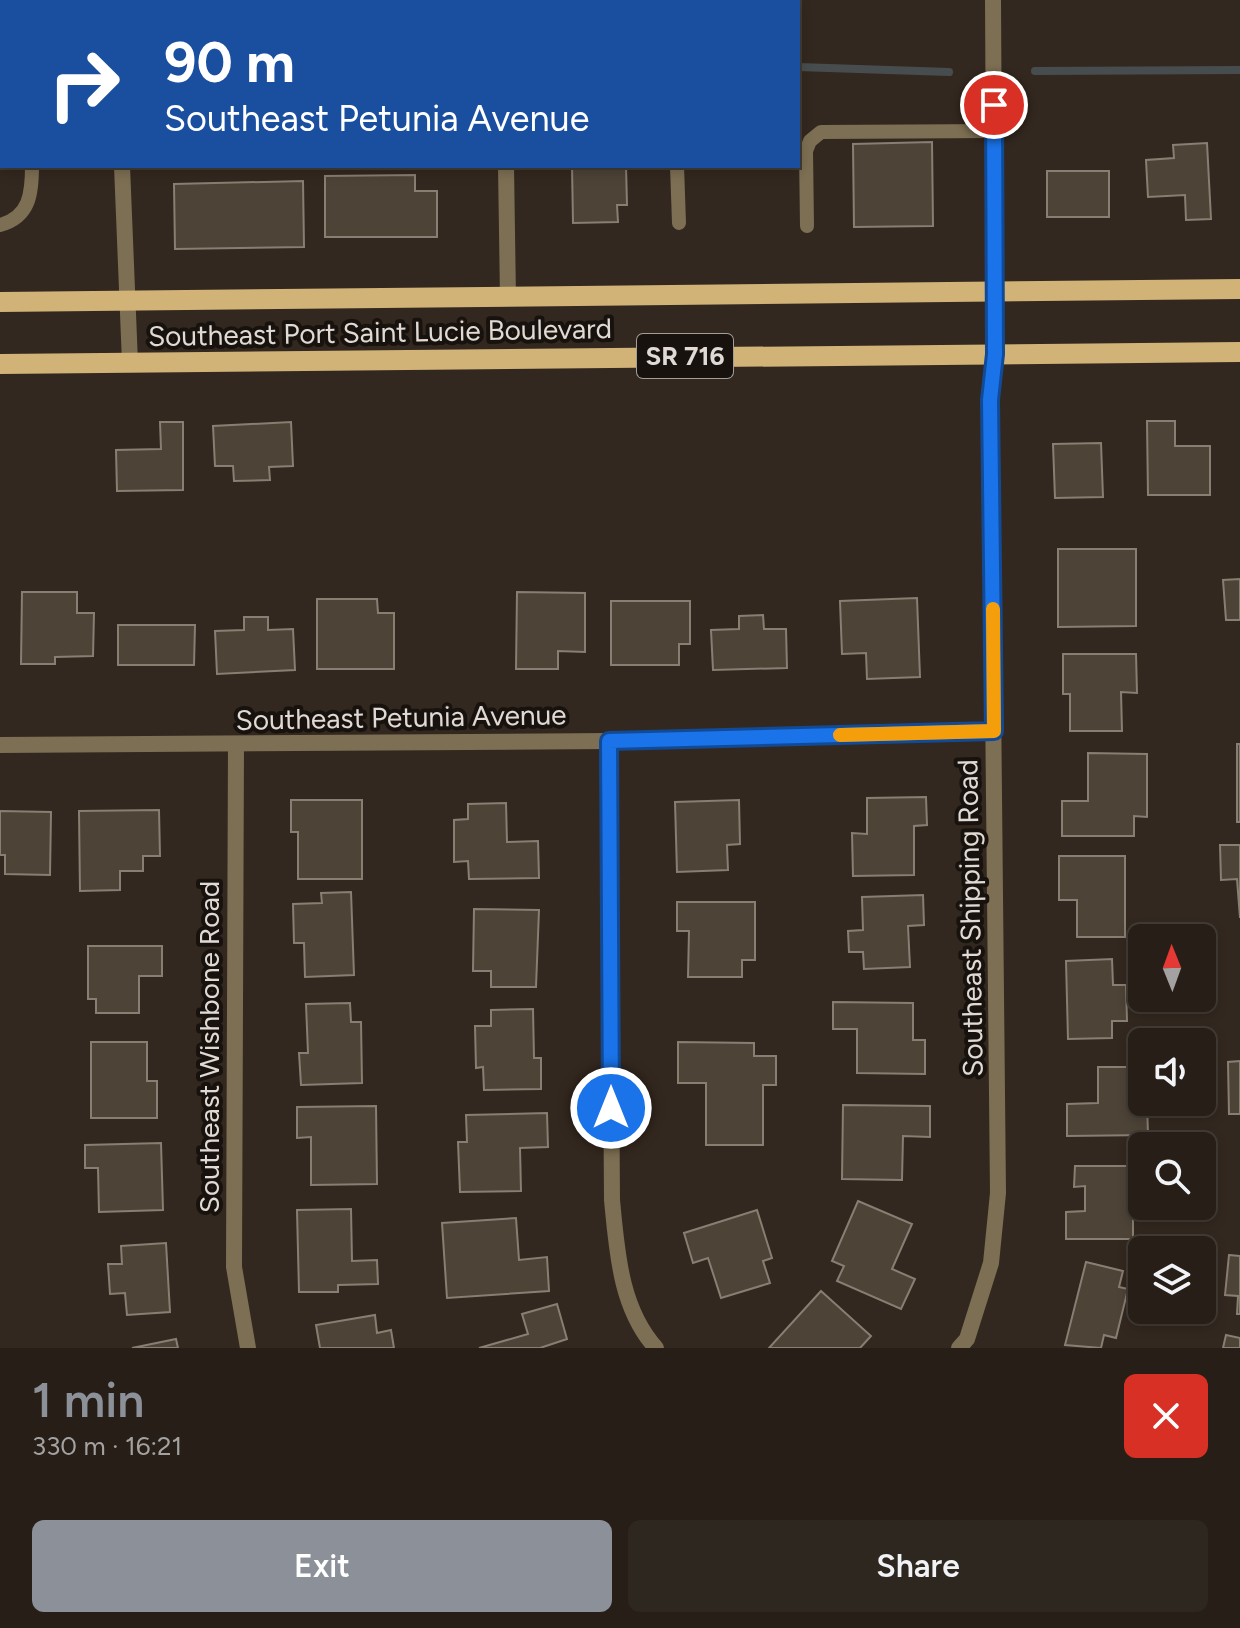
<!DOCTYPE html>
<meta charset="utf-8">
<style>
body{margin:0;font-family:Figtree,sans-serif;background:#2e2720;color:#f1f3f6;height:100vh;display:flex;flex-direction:column;font-size:30px;white-space:nowrap}
*{box-sizing:border-box;margin:0}
p{font-size:26px;color:#a4a2a1}
.icon{flex:none;width:44px;height:44px;fill:none;stroke:currentColor;stroke-width:2;stroke-linecap:round;stroke-linejoin:round}
.map{position:relative;height:1348px;overflow:hidden}
.sheet{display:flex;flex-direction:column;background:#261e17;flex:1}
.sheet>*{flex:none}
.banner{position:absolute;left:0px;top:0px;width:800px;height:168px;box-shadow:0 4px 12px #0003,0 0 0 2px #423c36;background:#1a4fa0;color:#fff;overflow:hidden}
.needle{width:52px;rotate:359deg}
.buttons{position:absolute;left:1128px;top:924px;display:grid;gap:16px}
.buttons a{display:grid;place-items:center;width:88px;height:88px;border-radius:12px;background:#261e17;box-shadow:0 4px 12px #0003,0 0 0 2px #423c36;font-size:40px}
.pin{position:absolute;display:grid;place-items:center;width:68px;height:68px;color:#fff;margin:-34px;border:4px solid #fff;border-radius:50%;box-shadow:0 2px 8px #0007}
.me{position:absolute;width:88px;margin:-44px;rotate:0deg;stroke-linejoin:round;filter:drop-shadow(0 0 6px #0008)}
.turn{display:flex;align-items:center;gap:28px;height:168px;padding:0 32px;font-size:36px}
.turn .icon{width:104px;height:104px;stroke-width:2.5}
.turn b{display:block;font-size:56px;line-height:68px}
.round{display:grid;place-items:center;flex:none;width:84px;height:84px;border-radius:12px;background:#2e2720}
.headline{display:flex;align-items:center;justify-content:space-between;height:136px;padding:0 32px}
h1{font-size:48px;font-weight:600;line-height:60px;color:#8c9099}
.button{display:flex;gap:16px;margin-top:auto;padding:16px 32px}
.button a{flex:1;height:92px;border-radius:12px;background:#8c9099;color:#fff;font-size:32px;font-weight:600;line-height:92px;text-align:center}
.button a+a{background:#2e2720;color:#f1f3f6}
.map>svg:first-child{display:block}
.lines{fill:none;stroke-linecap:round;stroke-linejoin:round}
.stream{stroke:#474d4e;stroke-width:8}
.building{fill:#4d4337;stroke:#887e71;stroke-width:2}
.service{stroke:#7d6f53;stroke-width:14}
.minor{stroke:#7d6f53;stroke-width:16}
.primary{stroke:#d1b378;stroke-width:20}
.route-casing{stroke:#114b97;stroke-width:20}
.route{stroke:#1a73e8;stroke-width:14}
.slow{stroke:#f59e0b;stroke-width:14}
.labels{text-anchor:middle;stroke-width:8;stroke-linejoin:round;paint-order:stroke}
.shield{fill:#17120e;stroke:#a49d98;stroke-width:2}
.shield-label{font-size:26px;font-weight:bold;fill:#e1d9d3}
.street-label{font-size:28px;fill:#e1d9d3;stroke:#17120e}
</style>
<div class="map">
<svg width="1240" height="1348" viewBox="0 0 1240 1348">
<rect width="100%" height="100%" fill="#33281f"/>
<g class="lines">
<!-- stream -->
<g class="stream">
<path d="M733,0V2"/>
<path d="M798,67L949,72"/>
<path d="M1035,71L1240,70"/>
</g>
</g>
<!-- building -->
<g class="building">
<rect x="182" y="0" width="84" height="2"/>
<path d="M932,142L933,226L854,227L853,144Z"/>
<path d="M1207,143L1211,219L1186,220L1185,195L1148,197L1146,160L1174,158L1173,145Z"/>
<path d="M572,166H626L627,205H617L618,222L573,223Z"/>
<rect x="1047" y="171" width="62" height="46"/>
<path d="M415,175V191H437V237H325V176Z"/>
<path d="M303,181L304,247L175,249L174,184Z"/>
<path d="M1147,421H1175V446H1210V495H1148Z"/>
<path d="M160,422H183V490L117,491L116,450L161,449Z"/>
<path d="M291,422L293,466L269,467L270,480L234,481L233,466H215L213,426Z"/>
<path d="M1101,443L1103,497L1055,498L1053,444Z"/>
<path d="M1058,549H1136V626L1058,627Z"/>
<path d="M1240,579V620H1226L1223,580Z"/>
<path d="M22,592H77V613H94L93,656L55,657V664H21Z"/>
<path d="M517,592L585,593V652L558,651V669H516Z"/>
<path d="M917,598L920,677L867,679L866,653L842,654L840,601Z"/>
<path d="M317,599H377L378,613H394V669H317Z"/>
<path d="M611,601H690V644H679V665H611Z"/>
<path d="M763,615L764,629H786L787,668L713,670L711,630L739,629V616Z"/>
<path d="M244,617H268V630L293,629L295,670L217,674L215,631L244,630Z"/>
<path d="M118,625H195L194,665H118Z"/>
<path d="M1063,654H1136L1137,693L1121,692L1122,731H1070V694H1063Z"/>
<rect x="1237" y="744" width="3" height="78"/>
<path d="M1088,753L1147,754V817L1134,816V836H1062V801H1088Z"/>
<path d="M926,797L927,825L914,826V875L853,876L852,833L867,834V798Z"/>
<path d="M291,800H362V879H298V832H291Z"/>
<path d="M739,800L740,844L727,845L728,870L677,872L675,802Z"/>
<path d="M506,803L507,842L538,841L539,878L469,879L468,861L454,862V820L468,819V804Z"/>
<path d="M159,810L160,856H143V871H120V890L80,891L79,811Z"/>
<path d="M0,811L51,812L50,875L5,874V855H0Z"/>
<path d="M1220,845H1240V918L1237,879L1221,880Z"/>
<path d="M1059,856H1125V937H1077V900H1059Z"/>
<path d="M351,892L354,975L305,977L304,943H294L293,904L322,903L321,893Z"/>
<path d="M923,895L924,925L908,926L910,967L864,969L863,952H849L848,931L863,930L862,897Z"/>
<path d="M677,902H755V960H742V977H688L689,931H677Z"/>
<path d="M474,909L539,910L536,987H491V971H473Z"/>
<path d="M88,946H162V976H139V1013H96V999H88Z"/>
<path d="M1112,959L1113,985H1126L1127,1021H1112V1038L1068,1039L1066,961Z"/>
<path d="M833,1002L913,1003V1040H925V1074L857,1073V1029H833Z"/>
<path d="M350,1003L351,1022H361L362,1083L301,1085L299,1053H308L306,1004Z"/>
<path d="M533,1009L534,1058H541V1089L484,1090L483,1067L476,1068L475,1026H491V1010Z"/>
<path d="M91,1042H147V1081H157V1118H91Z"/>
<path d="M678,1042L754,1043V1056H776V1085H763V1145H706V1083H678Z"/>
<path d="M1240,1061V1114H1229L1228,1062Z"/>
<path d="M1098,1067H1142V1102H1147L1148,1135L1067,1136V1104L1098,1103Z"/>
<path d="M843,1105L930,1106V1137L903,1136L902,1180L842,1179Z"/>
<path d="M376,1106L377,1184L311,1185V1137L297,1138V1107Z"/>
<path d="M547,1113L548,1147L520,1148L521,1191L460,1192L458,1142H467L466,1115Z"/>
<path d="M161,1143L163,1210L99,1212L98,1168H85V1145Z"/>
<path d="M1075,1166H1133V1239H1066V1212L1085,1211V1186L1074,1187Z"/>
<path d="M858,1201L912,1224L892,1269L915,1279L901,1309L837,1281L844,1266L832,1261Z"/>
<path d="M351,1209L352,1261L377,1260L378,1284L338,1285V1292H299L297,1210Z"/>
<path d="M757,1210L772,1258L763,1261L770,1283L721,1298L708,1258L693,1263L684,1233Z"/>
<path d="M516,1218L519,1260L547,1257L549,1291L447,1298L442,1223Z"/>
<path d="M166,1243L170,1312L127,1315L125,1293L110,1294L108,1264H122L121,1246Z"/>
<path d="M1229,1255L1240,1256V1314H1237L1238,1296L1225,1295Z"/>
<path d="M1086,1262L1123,1271L1119,1287L1128,1289L1116,1338L1104,1335L1101,1348L1065,1345Z"/>
<path d="M821,1291L871,1336L860,1348H769Z"/>
<path d="M557,1304L567,1339L540,1348H479L528,1334L522,1314Z"/>
<path d="M375,1315L377,1333L391,1330L394,1348H320L316,1325Z"/>
<path d="M1226,1335L1240,1338V1348H1223Z"/>
<path d="M176,1339L178,1348H132Z"/>
</g>
<g class="lines">
<!-- service -->
<g class="service">
<path d="M0,99H2"/>
<path d="M677,166L679,223"/>
<path d="M0,225C30,217 32,193 32,166"/>
<path d="M807,226L806,151L810,141L821,132L994,131"/>
</g>
<!-- minor -->
<g class="minor">
<path d="M113,0V2"/>
<path d="M504,0V2"/>
<path d="M122,166L130,363"/>
<path d="M506,166L508,298"/>
<path d="M609,741L612,1200C617,1251 620,1308 656,1348"/>
<path d="M236,744L234,1267L248,1348"/>
<path d="M0,745L609,741L994,731"/>
<path d="M959,1348L967,1339L991,1263L998,1193L990,400L995,354L993,0"/>
</g>
<!-- primary -->
<g class="primary">
<path d="M0,302L1240,289"/>
<path d="M0,364L1240,352"/>
</g>
</g>
<g class="lines">
<!-- route casing -->
<g class="route-casing">
<path id="route" d="M611,1108L609,741L994,731L990,400L995,354L994,105"/>
</g>
<!-- route -->
<use href="#route" class="route"/>
<!-- slow -->
<path class="slow" d="M840,735L994,731L993,609"/>
</g>
<g class="labels">
<!-- shield labels -->
<rect class="shield" x="637" y="334" width="96" height="44" rx="6"/>
<g class="shield-label">
<text x="685" y="365">SR 716</text>
</g>
<!-- street labels -->
<g class="street-label">
<text transform="translate(380 332) rotate(-1)" y="10">Southeast Port Saint Lucie Boulevard</text>
<text transform="translate(401 717) rotate(-1)" y="10">Southeast Petunia Avenue</text>
<text transform="translate(970 918) rotate(-91)" y="10">Southeast Shipping Road</text>
<text transform="translate(209 1047) rotate(-90)" y="10">Southeast Wishbone Road</text>
</g>
</g>
</svg>
<div class="buttons">
<a><svg class="needle" viewBox="-14 -14 28 28"><path d="M0-13l5 13h-10z" fill="#e53935"/><path d="M0 13l5-13h-10z" fill="#a4a2a1"/></svg></a>
<a><svg class="icon" aria-label="sound" viewBox="0 0 24 24"><path d="M4 9h4l5-4v14l-5-4H4zM17 9q2 3 0 6"/></svg></a>
<a><svg class="icon" aria-label="search" viewBox="0 0 24 24"><circle cx="10" cy="10" r="6"/><path d="M15 15l6 6"/></svg></a>
<a><svg class="icon" aria-label="layers" viewBox="0 0 24 24"><path d="M12 4l9 5-9 5-9-5zM3 14l9 5 9-5"/></svg></a>
</div>
<div class="pin" style="left:994px;top:105px;background:#d93025"><svg class="icon" aria-label="arrive" viewBox="0 0 24 24"><path d="M6 21V4h12l-3 4 3 4H6"/></svg></div>
<svg class="me" style="left:611px;top:1108px" viewBox="-20 -20 40 40"><circle r="17" fill="#1a73e8" stroke="#fff" stroke-width="3"/><path d="M0-11L8 9 0 5-8 9z" fill="#fff"/></svg>
<div class="banner">
<div class="turn"><svg class="icon" aria-label="right" viewBox="0 0 24 24"><path d="M7 20v-9h11M14 6l5 5-5 5"/></svg><div><b>90 m</b>Southeast Petunia Avenue</div></div>
</div>
</div>
<section class="sheet">
<div class="headline"><div><h1>1 min</h1><p>330 m · 16:21</p></div><a class="round" style="background:#d93025;color:#fff"><svg class="icon" aria-label="close" viewBox="0 0 24 24"><path d="M6 6l12 12M18 6L6 18"/></svg></a></div>
<div class="button"><a>Exit</a><a>Share</a></div>
</section>
